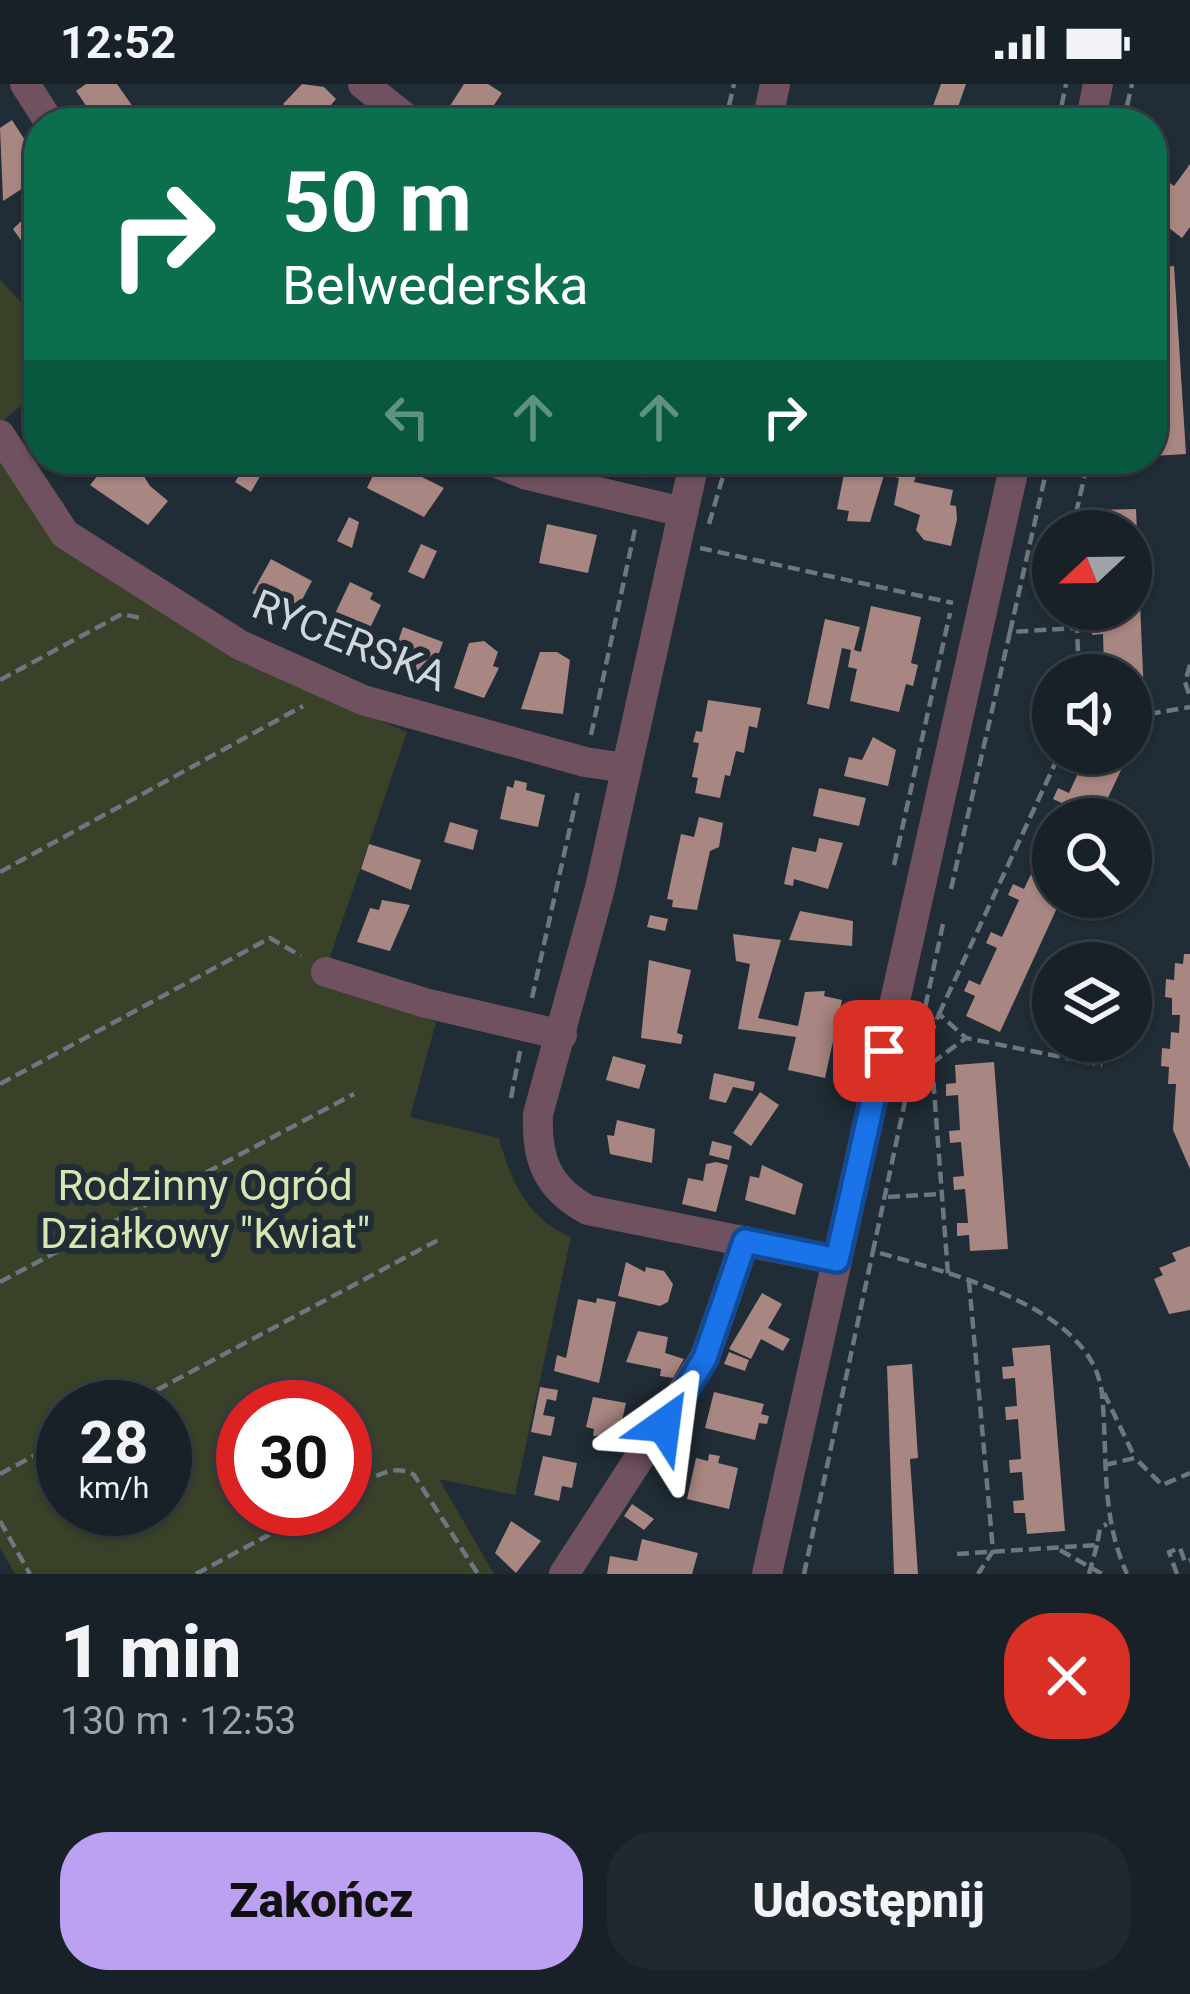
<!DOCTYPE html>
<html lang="pl">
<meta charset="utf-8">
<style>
body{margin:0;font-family:Roboto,sans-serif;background:#212930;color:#f1f3f6;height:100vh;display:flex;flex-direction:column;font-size:45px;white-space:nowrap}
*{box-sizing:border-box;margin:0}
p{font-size:39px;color:#9fa3a8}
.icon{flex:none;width:66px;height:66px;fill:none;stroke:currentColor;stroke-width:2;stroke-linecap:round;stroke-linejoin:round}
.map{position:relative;height:1490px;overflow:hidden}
.sheet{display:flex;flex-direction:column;background:#182128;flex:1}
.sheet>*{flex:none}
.banner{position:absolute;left:24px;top:24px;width:1143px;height:366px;border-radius:48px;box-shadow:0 3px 9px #0004,0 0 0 3px #363e45;background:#0b6e4f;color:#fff;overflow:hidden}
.needle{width:78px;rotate:248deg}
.fabs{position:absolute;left:1032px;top:426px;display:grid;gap:24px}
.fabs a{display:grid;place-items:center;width:120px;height:120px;border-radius:50%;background:#182128;box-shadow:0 3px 9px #0004,0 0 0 3px #363e45;font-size:60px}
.speed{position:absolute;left:36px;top:1296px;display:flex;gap:24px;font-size:60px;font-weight:700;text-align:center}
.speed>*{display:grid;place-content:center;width:156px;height:156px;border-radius:50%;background:#182128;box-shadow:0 3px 9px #0004,0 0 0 3px #363e45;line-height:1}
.speed small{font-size:30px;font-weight:400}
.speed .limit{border:18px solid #d22;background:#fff;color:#111}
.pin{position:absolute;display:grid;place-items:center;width:102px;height:102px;color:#fff;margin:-51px;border-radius:24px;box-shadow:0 6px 18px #0006}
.me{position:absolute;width:132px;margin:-66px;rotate:31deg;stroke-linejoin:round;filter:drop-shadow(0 0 9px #0008)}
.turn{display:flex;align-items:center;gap:42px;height:252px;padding:0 60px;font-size:54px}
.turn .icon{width:156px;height:156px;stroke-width:2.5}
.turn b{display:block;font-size:84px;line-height:102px}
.lanes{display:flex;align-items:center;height:114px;padding:0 60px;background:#0003;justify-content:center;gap:60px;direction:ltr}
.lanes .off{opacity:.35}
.round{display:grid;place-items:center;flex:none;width:126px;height:126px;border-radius:48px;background:#212930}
.head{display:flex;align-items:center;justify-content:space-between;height:204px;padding:0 60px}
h1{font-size:72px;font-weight:800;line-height:90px}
.primary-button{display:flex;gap:24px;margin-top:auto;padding:24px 60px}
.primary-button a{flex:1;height:138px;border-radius:48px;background:#bca0f2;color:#111;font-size:48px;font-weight:800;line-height:138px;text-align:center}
.primary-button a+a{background:#212930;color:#f1f3f6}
.status{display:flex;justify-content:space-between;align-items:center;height:84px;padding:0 60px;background:#182128;direction:ltr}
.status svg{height:33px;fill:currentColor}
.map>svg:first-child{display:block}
.green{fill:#3a4129;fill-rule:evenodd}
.building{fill:#a88681}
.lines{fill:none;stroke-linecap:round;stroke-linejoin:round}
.path{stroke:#6c777f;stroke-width:4.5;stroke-dasharray:12 6;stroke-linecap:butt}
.minor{stroke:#70515f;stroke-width:30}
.route-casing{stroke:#114b97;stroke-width:30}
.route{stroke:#1a73e8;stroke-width:21}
.labels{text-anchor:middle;stroke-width:12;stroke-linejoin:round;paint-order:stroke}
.street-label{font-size:42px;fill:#cfd7dd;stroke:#202c36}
.park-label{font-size:42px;fill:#d7e6b0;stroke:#202c36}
</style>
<div class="status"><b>12:52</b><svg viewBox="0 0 49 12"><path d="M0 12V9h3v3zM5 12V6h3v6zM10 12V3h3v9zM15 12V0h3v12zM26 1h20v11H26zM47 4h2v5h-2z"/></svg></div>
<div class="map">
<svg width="1190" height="1490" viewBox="0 0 1190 1490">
<rect width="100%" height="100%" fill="#202c36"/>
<!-- green -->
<g class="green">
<path d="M0,195L39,239V307L0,339Z"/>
<path d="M0,340L26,385L65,420L45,442L57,459L237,576L407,648L320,902L436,938L410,1033L499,1054C510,1096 528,1136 571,1153L515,1411L439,1395L494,1490H15L0,1464ZM63,1323H165V1425H63ZM243,1323H345V1425H243Z"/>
</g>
<!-- building -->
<g class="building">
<path d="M86,0H117L138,30L125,39H98L76,7Z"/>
<path d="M302,0L324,3L336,15L316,39H303L283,20Z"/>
<path d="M464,0H488L502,9L482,39L448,25Z"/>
<path d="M941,0H966L957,26L972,32L970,39H947L930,31L928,39H906L910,23L930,30Z"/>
<path d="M12,36L39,78V94L3,117L0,44Z"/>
<path d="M1190,80V143L1182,154L1152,131L1167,112L1156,104L1163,94L1174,102Z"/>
<path d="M39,120V182L13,145Z"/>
<path d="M1174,182L1186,370L1152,372V184Z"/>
<path d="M111,375L134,376L150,402L168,417L148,441L90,401Z"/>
<path d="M249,375L266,382L251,408L235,398Z"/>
<path d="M301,375H346L337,392Z"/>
<path d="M847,375H909L920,380L914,398L953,406L950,421L956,422L957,435L951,462L924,456L916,446L920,431L894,421L899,394L884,391L870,438L847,437L849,427L837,425Z"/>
<path d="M394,379L444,404L424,433L367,404L377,383L389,388Z"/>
<path d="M1136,425L1144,612L1131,613V591H1094L1093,585L1104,584L1103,550L1092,551L1091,538H1102V525H1131V447H1098L1097,426Z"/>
<path d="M349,433L359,438L352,464L337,457Z"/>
<path d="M547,440L597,451L588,489L539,479Z"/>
<path d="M421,460L437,467L424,495L408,488Z"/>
<path d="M271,475L312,497L294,531L252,509Z"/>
<path d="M350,498L373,509L370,515L381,521L362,561L342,551L338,559L324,553Z"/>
<path d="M871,522L921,533L911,579L918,581L913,602L906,600L899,628L850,617L857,585L848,583L851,566L842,564L829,625L807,620L825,535L860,543L854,566L861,568Z"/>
<path d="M403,543L443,558L429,597L390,581Z"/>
<path d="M484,557L498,568L493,582L499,584L484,614L454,604L469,559Z"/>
<path d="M540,568H557L570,576L563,630L521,625Z"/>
<path d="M708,616L761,624L757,644L749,642L744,669L736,667L730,692L725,691L720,714L695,709L698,694L692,693L699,659L693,658L696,647L702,648Z"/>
<path d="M873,653L896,666L888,702L844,692L849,673L862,676Z"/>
<path d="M1079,669H1129L1098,735H1057L1064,720L1053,715L1058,704L1069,709L1086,672Z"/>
<path d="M515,696L527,699L526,706L545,711L538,743L500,735L507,702L513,704Z"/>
<path d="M819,704L866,714L859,742L813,732Z"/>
<path d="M699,733L723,739L719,763L710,767L697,826L672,823L673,816L667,815L681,750L694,753Z"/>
<path d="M450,738L478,746L473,766L444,758Z"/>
<path d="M1053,744V813H1062L1000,948L966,932L975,912L964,907L969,896L980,901L997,864L986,859L991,848L1002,853L1019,816L1008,811L1013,800L1024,805L1041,769L1030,764L1035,753L1046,758Z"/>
<path d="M819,754L843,759L828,805L794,795L793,802L784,800L792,763L816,768Z"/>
<path d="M369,760L421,776L411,806L361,785Z"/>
<path d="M382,816L410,821L390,867L357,858L370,824L379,826Z"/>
<path d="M800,827L853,837L852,862L789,856Z"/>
<path d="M650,831L668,835L665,847L647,843Z"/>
<path d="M733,850L781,856L758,934L798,942L805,908L825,907L824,912L842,916L825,994L788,986L796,953L738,945L750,880L736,877Z"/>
<path d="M1184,870H1190V1085L1173,1046L1176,1000H1168L1169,983L1161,982L1162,964L1170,965L1171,948L1179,949L1180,931H1172V914L1165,913L1166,895L1174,896L1175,879L1183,880Z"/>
<path d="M649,876L691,886L677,949L683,951L681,960L641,954Z"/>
<path d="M613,972L646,981L639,1005L606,996Z"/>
<path d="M994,978L1008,1165L970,1167L969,1151L957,1152V1139H968L965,1105L954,1106L953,1093L964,1092L961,1058L950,1059L949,1047L960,1046L958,1011L946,1012V1000L956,999L955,981Z"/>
<path d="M714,989L755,998L753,1007L733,1003L726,1019L709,1015Z"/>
<path d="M760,1008L779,1021L751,1062L733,1049Z"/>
<path d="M617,1036L655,1045L652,1079L610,1070L607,1051L614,1052Z"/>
<path d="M712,1057L732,1062L729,1076L709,1071Z"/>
<path d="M716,1078L728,1081L716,1128L682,1120L688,1094L703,1097L706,1080Z"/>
<path d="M762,1081L803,1100L795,1131L745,1116L750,1092L759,1094Z"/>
<path d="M1190,1162V1226L1169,1230L1154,1195L1163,1191L1159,1184L1176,1177L1172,1169Z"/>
<path d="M626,1178L645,1188L646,1183L664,1187L673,1200L668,1218L660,1222L618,1212Z"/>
<path d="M762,1209L782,1220L768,1244L790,1255L783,1267L761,1255L751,1275L729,1265Z"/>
<path d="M597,1214L616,1218L599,1299L554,1287L557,1271L566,1274L578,1215L596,1219Z"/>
<path d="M638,1247L668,1253L665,1269L684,1275L673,1294L660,1292L661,1285L626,1278Z"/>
<path d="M1050,1261L1065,1447L1027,1450L1025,1429H1014L1013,1417L1024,1416L1022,1388L1010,1389L1009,1376L1021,1375L1018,1335L1006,1336L1005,1323L1017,1322L1015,1294L1003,1295L1002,1283L1014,1282L1012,1264Z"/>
<path d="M729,1268L749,1276L745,1287L724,1280Z"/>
<path d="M912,1280L918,1374L910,1375L918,1490H894L887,1282Z"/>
<path d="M540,1303L558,1306L556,1317L547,1315L543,1331L555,1333L551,1352L531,1348Z"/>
<path d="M714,1308L764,1320L761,1330L769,1332L767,1340L759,1339L755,1356L705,1344Z"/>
<path d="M593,1313L626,1319L619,1350L593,1352L594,1345L586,1343Z"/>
<path d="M709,1370L720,1372L718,1379L738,1384L729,1425L687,1415L696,1374L708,1377Z"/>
<path d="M543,1372L577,1379L572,1404L562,1402L559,1417L534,1411Z"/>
<path d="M632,1420L654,1435L644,1446L624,1432Z"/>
<path d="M511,1437L541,1457L516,1489L495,1469Z"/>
<path d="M642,1455L698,1469L692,1490H607L610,1472L637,1477Z"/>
</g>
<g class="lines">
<!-- path -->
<g class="path">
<path d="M725,39L734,0"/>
<path d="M1058,39L1066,0"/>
<path d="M1123,39L1132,0"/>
<path d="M646,393L650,375"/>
<path d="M709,440L728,375"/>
<path d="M1072,447L1085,390L1100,375"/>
<path d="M700,464L953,519"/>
<path d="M1076,525L1077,544"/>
<path d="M1010,548L1049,375"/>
<path d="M1190,581L1185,598L1190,613"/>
<path d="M0,596L122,530L145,535"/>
<path d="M1131,633L1190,623"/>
<path d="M591,651L635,445"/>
<path d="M894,781L950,529"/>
<path d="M0,788L303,622"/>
<path d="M951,805L1010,548L1077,544L1079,591"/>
<path d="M943,840L873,1167C944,1188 1093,1221 1102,1310C1108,1374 1100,1430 1127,1490"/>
<path d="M532,914L579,703"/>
<path d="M939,930L1060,669"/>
<path d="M920,952L930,953L932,979L966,954L1102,981"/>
<path d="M930,952L939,930L966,954"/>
<path d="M932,980L948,1190"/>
<path d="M0,1000L270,854L301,872"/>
<path d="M511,1014L520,967"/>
<path d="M888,1113L942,1110"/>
<path d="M969,1197L993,1467L978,1490"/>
<path d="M0,1198L354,1010"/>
<path d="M1104,1309L1135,1374"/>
<path d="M125,1323L440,1155"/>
<path d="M1105,1381L1135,1374L1162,1401L1190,1389"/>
<path d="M0,1390L63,1356"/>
<path d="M345,1410C367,1398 391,1377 414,1391L478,1490"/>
<path d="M0,1437L30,1490"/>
<path d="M1060,1466L1102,1490"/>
<path d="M957,1470L1097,1461L1100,1444L1107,1440"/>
<path d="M196,1490L317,1425"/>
<path d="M804,1490L873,1167"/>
<path d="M1089,1490L1097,1461"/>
<path d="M1177,1490L1169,1468L1180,1464L1185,1478L1190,1476"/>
</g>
<!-- minor -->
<g class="minor">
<path d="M25,0L50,39"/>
<path d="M363,0L412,39"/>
<path d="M767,39L775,0"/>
<path d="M1090,39L1098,0"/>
<path d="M0,351L65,450L240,561L363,616L585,678L626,684"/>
<path d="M487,375L527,391L683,428"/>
<path d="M695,375L600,804L538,1030C536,1075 547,1104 588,1126L837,1176"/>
<path d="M326,888L425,919L562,951"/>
<path d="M564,1490L705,1273L745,1157"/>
<path d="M767,1490L1016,375"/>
</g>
</g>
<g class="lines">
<!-- route casing -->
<g class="route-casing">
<path id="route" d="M664,1341L705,1274L745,1157L837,1176L884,967"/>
</g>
<!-- route -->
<use href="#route" class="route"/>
</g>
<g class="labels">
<!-- street labels -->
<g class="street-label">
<text transform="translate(350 556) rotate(22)" y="15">RYCERSKA</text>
</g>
<!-- park labels -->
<g class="park-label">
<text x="205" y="1116">Rodzinny Ogród<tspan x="205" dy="48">Działkowy "Kwiat"</tspan></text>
</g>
</g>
</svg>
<div class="fabs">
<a><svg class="needle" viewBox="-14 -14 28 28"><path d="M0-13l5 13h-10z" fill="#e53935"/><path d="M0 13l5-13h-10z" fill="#9fa3a8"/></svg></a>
<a><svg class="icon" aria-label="sound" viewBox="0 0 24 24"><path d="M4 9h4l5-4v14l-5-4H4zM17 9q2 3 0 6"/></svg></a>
<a><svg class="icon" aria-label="search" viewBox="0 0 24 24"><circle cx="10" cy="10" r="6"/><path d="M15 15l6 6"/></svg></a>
<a><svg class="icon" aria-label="layers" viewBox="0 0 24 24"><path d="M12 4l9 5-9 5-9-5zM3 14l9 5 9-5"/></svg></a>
</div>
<div class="speed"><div>28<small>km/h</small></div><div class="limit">30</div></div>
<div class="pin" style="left:884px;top:967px;background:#d93025"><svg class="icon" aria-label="arrive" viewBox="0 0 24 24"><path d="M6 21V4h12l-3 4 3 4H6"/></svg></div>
<svg class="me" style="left:664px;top:1341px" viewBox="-20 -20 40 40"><path d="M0-17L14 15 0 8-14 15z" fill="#1a73e8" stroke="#fff" stroke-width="4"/></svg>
<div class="banner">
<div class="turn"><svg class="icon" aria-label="right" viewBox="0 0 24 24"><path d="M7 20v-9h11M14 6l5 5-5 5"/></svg><div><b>50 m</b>Belwederska</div></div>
<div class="lanes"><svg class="icon off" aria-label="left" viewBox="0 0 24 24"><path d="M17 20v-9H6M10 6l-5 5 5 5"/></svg><svg class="icon off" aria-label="ahead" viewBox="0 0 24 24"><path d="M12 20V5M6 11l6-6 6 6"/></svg><svg class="icon off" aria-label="ahead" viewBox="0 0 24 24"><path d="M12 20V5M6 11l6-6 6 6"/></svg><svg class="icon" aria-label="right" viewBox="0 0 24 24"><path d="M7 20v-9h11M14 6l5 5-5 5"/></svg></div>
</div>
</div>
<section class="sheet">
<div class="head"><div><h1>1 min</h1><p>130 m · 12:53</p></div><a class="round" style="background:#d93025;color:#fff"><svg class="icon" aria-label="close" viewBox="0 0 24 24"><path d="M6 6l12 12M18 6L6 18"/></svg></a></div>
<div class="primary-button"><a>Zakończ</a><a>Udostępnij</a></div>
</section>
